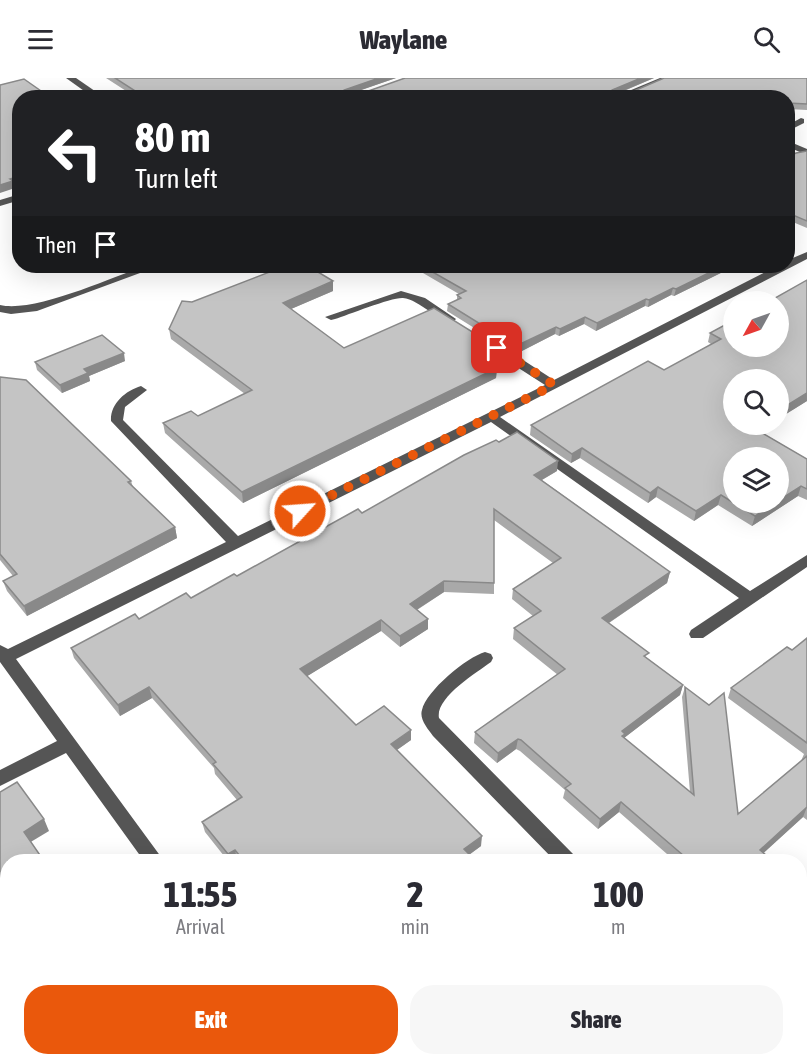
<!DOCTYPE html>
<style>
body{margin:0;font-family:"Asap Condensed",sans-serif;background:#f7f7f7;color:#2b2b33;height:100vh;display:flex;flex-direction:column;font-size:22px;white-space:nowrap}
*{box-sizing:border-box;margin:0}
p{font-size:20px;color:#7c7c81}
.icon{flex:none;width:33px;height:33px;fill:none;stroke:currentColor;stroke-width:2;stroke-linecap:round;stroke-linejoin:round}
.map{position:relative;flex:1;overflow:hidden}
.drawer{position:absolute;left:0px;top:776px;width:807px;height:212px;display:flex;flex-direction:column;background:#fff;border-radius:24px 24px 0 0;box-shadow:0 6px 24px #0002}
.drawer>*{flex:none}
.banner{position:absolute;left:12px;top:12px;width:783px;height:183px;border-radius:24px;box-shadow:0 6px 24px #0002;background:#202124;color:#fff;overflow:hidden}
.needle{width:39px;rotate:230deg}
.fabs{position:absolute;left:723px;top:213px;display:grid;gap:12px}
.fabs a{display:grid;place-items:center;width:66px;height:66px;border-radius:50%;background:#fff;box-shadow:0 6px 24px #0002;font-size:30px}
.pin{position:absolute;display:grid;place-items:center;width:51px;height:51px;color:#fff;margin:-26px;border-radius:12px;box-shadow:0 3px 9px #0006}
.me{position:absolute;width:66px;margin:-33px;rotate:64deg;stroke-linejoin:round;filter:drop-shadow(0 0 4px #0008)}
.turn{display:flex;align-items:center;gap:21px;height:126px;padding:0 24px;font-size:27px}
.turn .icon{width:78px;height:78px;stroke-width:2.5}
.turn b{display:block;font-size:42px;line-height:51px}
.then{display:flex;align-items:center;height:57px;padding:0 24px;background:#0003;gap:12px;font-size:22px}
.eta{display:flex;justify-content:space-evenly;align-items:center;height:102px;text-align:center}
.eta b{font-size:36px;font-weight:800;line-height:42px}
.action{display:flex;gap:12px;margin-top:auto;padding:12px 24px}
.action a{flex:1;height:69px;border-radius:24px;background:#ea580c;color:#fff;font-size:24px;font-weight:800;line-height:69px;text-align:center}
.action a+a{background:#f7f7f7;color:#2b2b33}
header{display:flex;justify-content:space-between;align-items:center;height:78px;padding:0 24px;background:#fff;font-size:27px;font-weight:800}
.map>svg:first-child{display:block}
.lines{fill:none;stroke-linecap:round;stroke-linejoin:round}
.minor{fill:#555;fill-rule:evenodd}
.wall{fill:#a9a9a9}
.shaded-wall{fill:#898989}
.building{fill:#c4c4c4;stroke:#898989;stroke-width:1.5}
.route{stroke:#ea580c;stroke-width:10;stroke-dasharray:0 18}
</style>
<header><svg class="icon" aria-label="menu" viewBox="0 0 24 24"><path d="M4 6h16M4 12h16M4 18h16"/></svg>Waylane<svg class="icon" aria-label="search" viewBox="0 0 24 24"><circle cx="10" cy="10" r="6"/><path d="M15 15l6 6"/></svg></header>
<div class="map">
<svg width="807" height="986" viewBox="0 0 807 986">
<rect width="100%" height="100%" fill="#fff"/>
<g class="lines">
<!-- minor -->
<g class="minor">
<path d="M66,0H76L105,20H94Z"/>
<path d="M660,0H671L625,20H612Z"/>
<path d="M801,40L804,41V45L788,53V47Z"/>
<path d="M788,63L807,71V77L788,69Z"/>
<path d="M20,116V122L0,128V122Z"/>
<path d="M807,174V181L500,339L750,513L807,477V489L703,560H691L689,556L691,552L739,520L491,344L16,581L164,783H144L66,675L0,708V692L57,663L0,584V567L8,571L226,464L111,343C110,326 125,313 141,308L147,312L125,329L123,342L238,458L545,307L481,266V260H489L554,302L777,188H788V182Z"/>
<path d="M145,188H159L37,233L11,236L0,234V227C34,235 110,200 145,188Z"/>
<path d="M401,213L425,220L456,241L454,243C439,246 421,222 403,220C392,219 348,237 335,241L331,242L325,239Z"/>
<path d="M485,574L491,576L493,580L491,584C476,595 435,620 439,640L574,777L576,783H555L433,658C428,651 419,641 422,632C426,613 467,579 485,574Z"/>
<path d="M807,863V886L800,889V866Z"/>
<path d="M29,980H57L54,986H26Z"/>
<path d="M289,980H312L315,986H292Z"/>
<path d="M678,980H704L701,986H675Z"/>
</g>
</g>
<!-- wall -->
<g class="wall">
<path d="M106,0H396L352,15L360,16L405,0H654L617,16H627L807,0V32L788,31V20H137Z"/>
<path d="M807,73V150L788,142V79Z"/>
<path d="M411,188H735L674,218L671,217L648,229L645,228L596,253L584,246L559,258L555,256L516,276L447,233L448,226L457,222V217L459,216Z"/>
<path d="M333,213L291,231L344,270L502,282L492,287L497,290L496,300L243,425L165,355L163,345L198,338L245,316L171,261L169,251L192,224Z"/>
<path d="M734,242L807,323L778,341V302L734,346H769L759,353L807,381V422L798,418L752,448L718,427L694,443L656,419L648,425L580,380L571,385L530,357L531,347L664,292L711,266L708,264L710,255Z"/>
<path d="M125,283L89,298L90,303L62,315L37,292L35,284Z"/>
<path d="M0,299L131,403L133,409L175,449L177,460L27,538L7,513L3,503L13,498L0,482Z"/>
<path d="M557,393L542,402L670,494L667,505L609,545L647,580L683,607L680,617L624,660L690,714L682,619L685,609L738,736L801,683L804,676L728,620L731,610L792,572L807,560V742L803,739L763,775L773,783H675L619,734L598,751L563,720L565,712L520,673L516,671L497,685L474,665L475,654L558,597L513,561L514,550L533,538L512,521L513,511L553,485L494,442V516L444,514L417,532L428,541V551L400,569L381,553L307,598L356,647L411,662L397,672L481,768L469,777L476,783H238L237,782L235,783H228L205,754L202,744L237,722L215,696L214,690L152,620L120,638L74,580L71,570L191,520L237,498L362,435Z"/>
<path d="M386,980H409L401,986H391Z"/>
<path d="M409,980H555L548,986H415Z"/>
<path d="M559,980H631L624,986H565Z"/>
</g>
<!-- shaded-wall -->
<g class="shaded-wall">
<path d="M379,0H396L344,18L343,14L344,12Z"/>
<path d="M641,0H654L611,18L612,12Z"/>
<path d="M20,98V106L14,107L15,110L0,115V107L10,101Z"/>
<path d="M723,188H735L674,218L676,211Z"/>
<path d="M333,203V213L284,234L283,225Z"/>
<path d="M673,210L671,217L648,229L649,222Z"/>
<path d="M646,221L645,228L596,253L597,245Z"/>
<path d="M585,239L584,246L559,258L560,251Z"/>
<path d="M556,249L555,256L516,276V268Z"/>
<path d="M503,273L502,282L483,292L484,282Z"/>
<path d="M124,275L125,283L89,298L90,303L62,315L60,307L84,291Z"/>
<path d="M497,290L496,300L243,425L242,414Z"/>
<path d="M807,315V323L778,341V333Z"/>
<path d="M756,346H769L750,359L752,349Z"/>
<path d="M582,370L580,380L571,385L572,376Z"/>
<path d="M558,383L557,393L533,407L534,397Z"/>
<path d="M801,408L798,418L752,448L755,438L776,424H778V423Z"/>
<path d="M658,409L656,419L648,425L650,415Z"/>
<path d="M721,417L718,427L694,443L696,433Z"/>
<path d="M175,449L177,460L27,538L24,528Z"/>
<path d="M670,494L667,505L601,550L602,540Z"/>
<path d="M444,503V514L410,536V526Z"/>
<path d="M428,541V551L400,569V558Z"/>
<path d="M381,542V553L301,602L300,591Z"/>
<path d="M683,607L680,617L624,660L623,667L622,653Z"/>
<path d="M149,609L152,620L120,638L118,627Z"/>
<path d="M411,652V662L391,676V666Z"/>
<path d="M518,661L516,671L497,685L498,675Z"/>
<path d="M621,724L619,734L598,751L600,741Z"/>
<path d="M807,729L803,739L756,782L760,772Z"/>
<path d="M44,741L49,753L29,765L24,754Z"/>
<path d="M482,758L481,768L463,781L464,771Z"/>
<path d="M235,772L237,782L235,783H230L228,776Z"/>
<path d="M8,946V961L0,966V951Z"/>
<path d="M399,980H409L401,986H395V982Z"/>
<path d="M547,980H555L548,986H540Z"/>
<path d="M625,980H631L624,986H618Z"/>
</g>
<!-- building -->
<g class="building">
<path d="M115,0H379L344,12L343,14L360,16L405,0H641L612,12L611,15L627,16L664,0H807V26L788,25V20H146Z"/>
<path d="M24,1L51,20H20V98L10,101L13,103L0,107V7Z"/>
<path d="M807,73V143L788,135V79L796,75Z"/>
<path d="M285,188H308L333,203L283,225L344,270L434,230L503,273L484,282L497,290L242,414L163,345L191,333L198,338L252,312L169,251L182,223L192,224Z"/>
<path d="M422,188H723L676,211L673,210L649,222L646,221L597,245L585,239L560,251L556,249L516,268L448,226L461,220L457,217L466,213Z"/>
<path d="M807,202V315L778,333V302H734V346H756L752,349L807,381V411L801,408L778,423V380H734V424H776L755,438L721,417L696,433L658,409L650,415L582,370L572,376L531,347L648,283L664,292L721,261L710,255L734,242V268H778V224H768Z"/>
<path d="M102,257L124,275L84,291L88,295L60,307L35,284Z"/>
<path d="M0,299L26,302L131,403L128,404L175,449L24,528L3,503L17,496L0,476Z"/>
<path d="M517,354L558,383L534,397L670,494L602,540L649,575L644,578L683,607L622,653L625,656L622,658L694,717L685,609L709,627L724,615L738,736L807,678V729L760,772L773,783H679L684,778L621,724L600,741L565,710L571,706L521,662L518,661L498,675L475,654L565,591L514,550L541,533L513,511L561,480L494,431V505L444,503L410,526L428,541L400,558L381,542L300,591L356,647L384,628L411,652L391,666L482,758L464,771L476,783H244L235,772L228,776L202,744L242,719L213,686L216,684L149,609L118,627L71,570L135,536L139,541L186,515L191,520L234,496L237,498L358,431L362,435L464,377L496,362L499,364Z"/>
<path d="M807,560V665L731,610L787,569L792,572Z"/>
<path d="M17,704L44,741L24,754L44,783H8V946L0,951V714Z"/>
<path d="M800,805L804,809L800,813Z"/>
<path d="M122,980H214L219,986H113Z"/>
<path d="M417,980H547L540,986H423Z"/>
<path d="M570,980H625L618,986H576Z"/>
</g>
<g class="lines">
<!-- route -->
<path class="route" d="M300,433L554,307L497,270"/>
</g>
</svg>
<div class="fabs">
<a><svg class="needle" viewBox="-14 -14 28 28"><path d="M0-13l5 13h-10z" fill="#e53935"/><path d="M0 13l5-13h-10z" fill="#7c7c81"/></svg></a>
<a><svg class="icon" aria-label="search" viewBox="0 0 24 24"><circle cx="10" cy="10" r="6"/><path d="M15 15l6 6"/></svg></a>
<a><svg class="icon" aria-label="layers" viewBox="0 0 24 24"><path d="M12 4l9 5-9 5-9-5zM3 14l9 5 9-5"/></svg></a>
</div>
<div class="pin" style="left:497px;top:270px;background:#d93025"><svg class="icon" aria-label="arrive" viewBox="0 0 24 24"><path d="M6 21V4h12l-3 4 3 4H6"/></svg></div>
<svg class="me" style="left:300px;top:433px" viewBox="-20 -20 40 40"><circle r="17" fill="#ea580c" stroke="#fff" stroke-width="3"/><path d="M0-11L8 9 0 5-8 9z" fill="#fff"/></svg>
<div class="banner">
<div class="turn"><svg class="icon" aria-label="left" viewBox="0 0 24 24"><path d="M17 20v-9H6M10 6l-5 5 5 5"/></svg><div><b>80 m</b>Turn left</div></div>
<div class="then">Then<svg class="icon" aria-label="arrive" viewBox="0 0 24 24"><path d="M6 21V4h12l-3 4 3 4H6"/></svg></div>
</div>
<section class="drawer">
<div class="eta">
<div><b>11:55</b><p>Arrival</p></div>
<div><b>2</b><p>min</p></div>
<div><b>100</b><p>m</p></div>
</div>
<div class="action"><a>Exit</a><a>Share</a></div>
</section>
</div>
